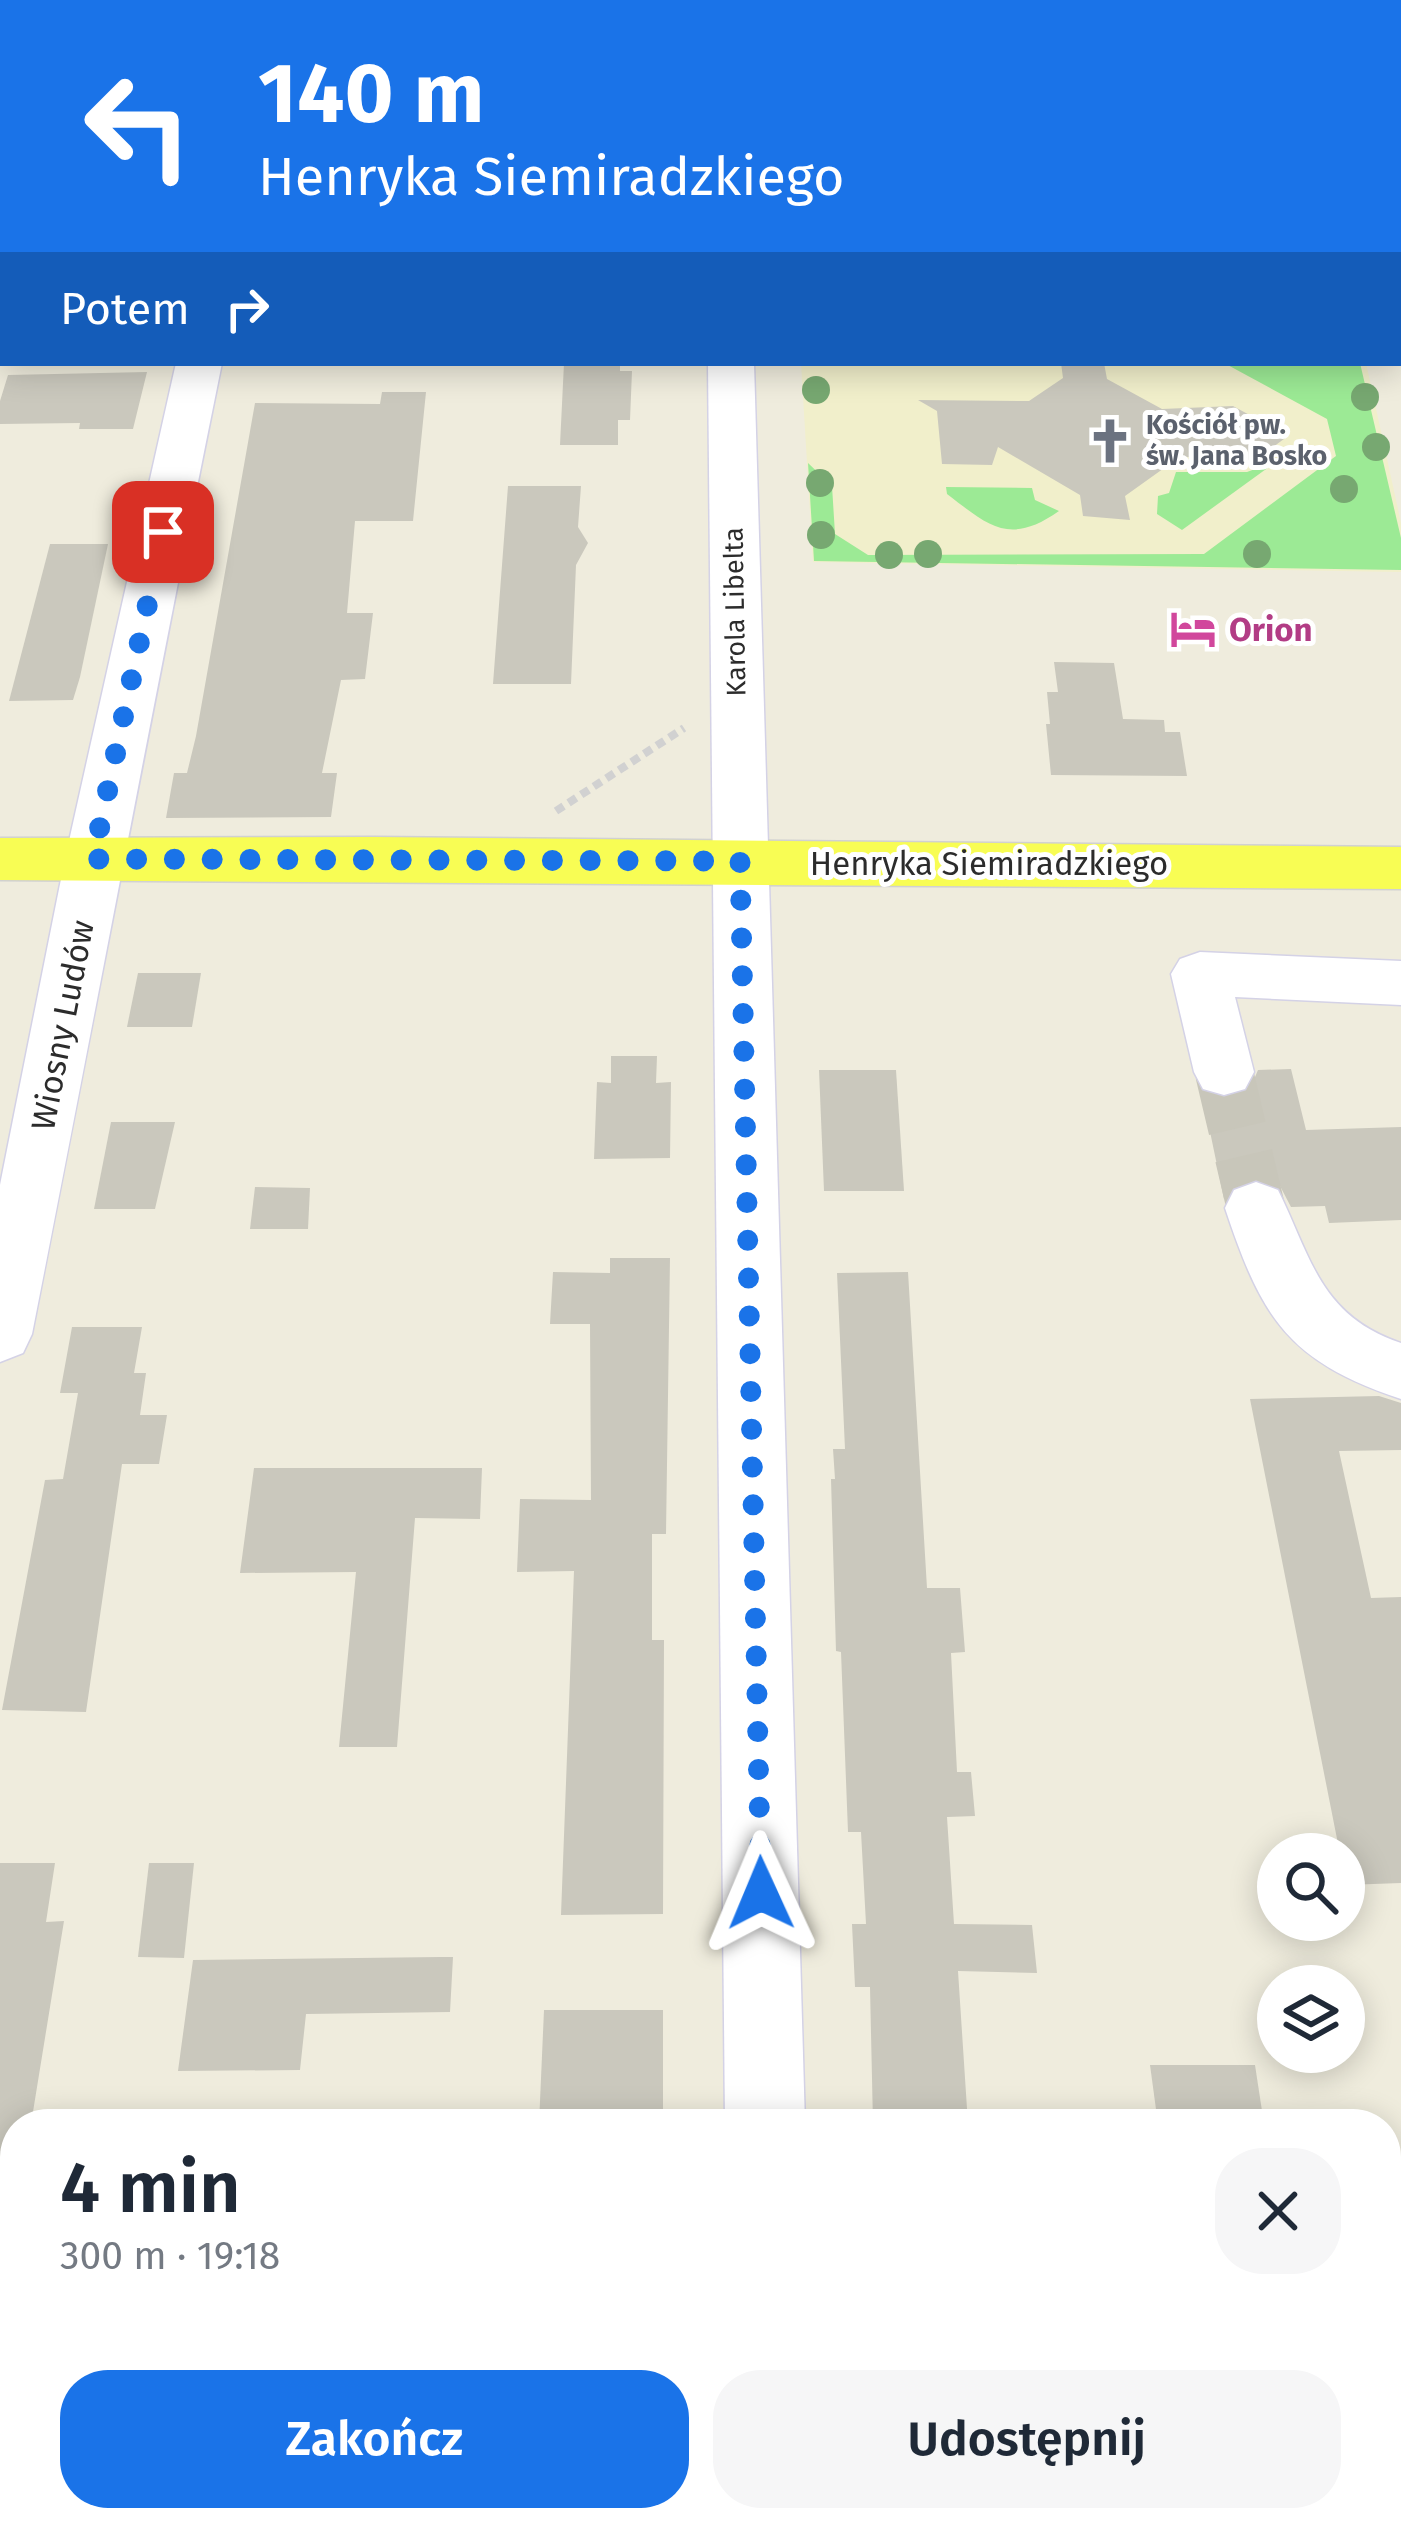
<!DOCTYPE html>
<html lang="pl">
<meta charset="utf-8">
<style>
body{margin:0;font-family:"Fira Sans",sans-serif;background:#f6f6f7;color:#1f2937;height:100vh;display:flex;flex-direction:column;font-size:45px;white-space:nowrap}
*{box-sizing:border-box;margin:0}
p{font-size:39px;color:#747a83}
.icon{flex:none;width:66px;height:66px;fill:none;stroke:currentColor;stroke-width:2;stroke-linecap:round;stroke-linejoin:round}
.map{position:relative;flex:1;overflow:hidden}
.drawer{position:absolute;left:0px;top:2109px;width:1401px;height:423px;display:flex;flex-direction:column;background:#fff;border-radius:48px 48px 0 0;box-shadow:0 6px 30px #0003}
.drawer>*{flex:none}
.banner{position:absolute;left:0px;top:0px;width:1401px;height:366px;box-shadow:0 6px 30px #0003;background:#1a73e8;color:#fff;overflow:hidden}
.tools{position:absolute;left:1257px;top:1833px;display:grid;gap:24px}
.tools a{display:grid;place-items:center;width:108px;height:108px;border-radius:50%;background:#fff;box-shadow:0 6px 30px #0003;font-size:60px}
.pin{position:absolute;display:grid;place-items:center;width:102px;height:102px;color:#fff;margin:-51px;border-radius:24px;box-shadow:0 6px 18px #0006}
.me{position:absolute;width:132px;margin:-66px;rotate:359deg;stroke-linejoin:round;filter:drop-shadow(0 0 9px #0008)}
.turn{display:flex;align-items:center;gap:42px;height:252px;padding:0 60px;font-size:54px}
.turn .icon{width:156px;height:156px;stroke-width:2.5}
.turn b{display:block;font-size:84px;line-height:102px}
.then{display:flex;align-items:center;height:114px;padding:0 60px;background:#0003;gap:24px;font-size:45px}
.round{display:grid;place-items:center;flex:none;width:126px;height:126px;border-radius:48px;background:#f6f6f7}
.head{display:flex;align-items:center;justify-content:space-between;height:204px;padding:0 60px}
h1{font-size:72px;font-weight:600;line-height:90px}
.cta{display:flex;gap:24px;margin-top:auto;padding:24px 60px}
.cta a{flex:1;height:138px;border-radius:48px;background:#1a73e8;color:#fff;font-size:48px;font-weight:600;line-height:138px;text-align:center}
.cta a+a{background:#f6f6f7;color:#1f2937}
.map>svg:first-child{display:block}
.education{fill:#f1efcb}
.green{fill:#9cea95}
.building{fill:#cac8bd}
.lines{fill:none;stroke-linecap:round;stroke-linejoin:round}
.minor-tunnel{stroke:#c8c6ba;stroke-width:58;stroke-dasharray:58 28;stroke-linecap:butt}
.minor-casing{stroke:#d4d2e6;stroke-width:3}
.major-casing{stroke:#d1d1d1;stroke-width:3}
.path-far2{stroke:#d1d1d1;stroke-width:6;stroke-dasharray:6 4.5;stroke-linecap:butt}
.path-far1{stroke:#d1d1d1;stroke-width:8;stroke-dasharray:9 6;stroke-linecap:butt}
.path{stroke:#d1d1d1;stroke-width:9;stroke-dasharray:10 8;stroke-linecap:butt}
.minor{fill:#fff;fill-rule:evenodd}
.major{fill:#f8fd54;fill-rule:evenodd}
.tree{fill:#77a871}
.route{stroke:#1a73e8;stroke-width:21;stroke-dasharray:0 37.8}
.labels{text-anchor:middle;stroke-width:10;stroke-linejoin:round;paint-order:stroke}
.far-worship-label{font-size:27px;font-weight:bold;fill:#5b616d;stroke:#fff;text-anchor:start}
.far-street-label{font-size:27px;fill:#2c2c2c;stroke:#fff}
.hotel-label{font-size:33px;font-weight:bold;fill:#b23c85;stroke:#fff;text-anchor:start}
.street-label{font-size:33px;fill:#2c2c2c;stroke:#fff}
</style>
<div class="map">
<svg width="1401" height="2530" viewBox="0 0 1401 2530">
<rect width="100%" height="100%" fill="#efecdd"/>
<!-- education -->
<g class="education">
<path d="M763,0H1401V66L1398,79V3Z"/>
<path d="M801,363H1366L1401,523V572L813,562Z"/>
</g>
<!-- green -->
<g class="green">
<path d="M1224,363H1360L1401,538V570L814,561L808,463L832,486L835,534L868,555L1204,554L1336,456L1327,419Z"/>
<path d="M1277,461L1182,530L1157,514L1158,496L1169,493L1176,472H1247Z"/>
<path d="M946,487L1032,488L1035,500L1059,511C1009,546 989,526 947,494Z"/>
<path d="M1386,2361H1401V2530H774L789,2517H1386Z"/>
</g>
<!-- building -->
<g class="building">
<path d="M564,363H620V371H632L630,420H618V445H560Z"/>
<path d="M1061,363H1104L1107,379L1162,409L1233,406L1288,436L1247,466L1181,456L1125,496L1130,520L1083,516L1080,495L998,447L992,465L942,464L937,411L918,400L1029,401L1063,378Z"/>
<path d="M147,372L133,429H79L80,423L0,424V401L8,375Z"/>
<path d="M382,392H426L413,521H355L347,613H373L365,679L341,680L322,773H337L331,817L166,818L174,773H187L196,736L255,403L380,404Z"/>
<path d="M508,486H581L578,527L588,543L576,565L571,684H493Z"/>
<path d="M50,544H108L80,677L73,700L9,701Z"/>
<path d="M1054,662L1114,663L1123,719L1164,720L1165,732H1180L1187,776L1051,775L1046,724H1050L1047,692H1058Z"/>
<path d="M138,973H201L192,1027H127Z"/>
<path d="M611,1056H657L656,1083L671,1082L670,1158L594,1159L597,1082L611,1083Z"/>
<path d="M1291,1069L1306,1130L1401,1127V1220L1329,1223L1325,1206L1291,1207L1280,1186L1258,1178L1232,1186L1224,1199L1202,1093L1225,1099L1249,1091L1258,1070Z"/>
<path d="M819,1070H896L904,1191H824Z"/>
<path d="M111,1122H175L155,1209H94Z"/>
<path d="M255,1187L310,1188L308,1229H250Z"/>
<path d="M610,1258H670L666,1534H652V1640H664L663,1914L561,1915L574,1571L517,1572L520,1499L591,1500L590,1324H550L553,1272L610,1273Z"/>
<path d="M908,1272L927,1588H960L965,1652L951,1653L957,1772H971L975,1816L947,1817L954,1924L1032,1925L1037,1973L958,1971L968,2124H873L870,1987H855L852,1924H866L861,1832H848L841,1652L836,1651L831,1479H835L833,1449H845L837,1273Z"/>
<path d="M72,1327H142L134,1373H146L140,1415H167L159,1464H122L86,1712L2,1710L45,1480L63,1479L78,1393H60Z"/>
<path d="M1379,1396L1401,1403V1450L1339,1451L1371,1598L1401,1597V1883L1346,1885L1344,1854H1340L1250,1399Z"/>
<path d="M254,1468H482L480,1519L415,1518L397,1747H339L356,1572L240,1573Z"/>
<path d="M0,1863H55L46,1922L64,1921L31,2124H15V2164L0,2163Z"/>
<path d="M149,1863H194L184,1958L138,1957Z"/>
<path d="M440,1957H453L450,2012L306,2014L300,2070L178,2071L193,1960Z"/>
<path d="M544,2010H663V2124H539Z"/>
<path d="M1150,2065H1255L1264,2124H1158Z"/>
</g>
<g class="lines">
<!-- minor-tunnel -->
<path class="minor-tunnel" d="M1224,1072L1256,1208"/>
<!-- minor casing -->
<g class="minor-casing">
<g id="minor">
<rect x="256" y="0" width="38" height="3"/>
<rect x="703" y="0" width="38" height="3"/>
<rect x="0" y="253" width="3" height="26"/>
<path d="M176,363H222C156,686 96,1010 32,1334L23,1353L0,1362V1185L65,859Z"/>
<path d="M708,363H754L805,2124H725Z"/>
<path d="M1200,952L1401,961V1005L1235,997L1254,1072L1245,1089L1224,1095L1203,1089L1194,1072L1171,974L1180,959Z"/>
<path d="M1256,1182L1278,1190C1311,1257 1320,1316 1401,1343V1399C1288,1361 1262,1319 1225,1208L1234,1190Z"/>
<path d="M627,2517H716L710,2530H621Z"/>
</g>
</g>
<!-- major casing -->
<g class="major-casing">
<path id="major" d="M374,837L1401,847V889L0,880V838Z"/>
</g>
<!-- path-far2 -->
<g class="path-far2">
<path d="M1208,0L1212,3"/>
<path d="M1398,199L1401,187"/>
</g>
<!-- path-far1 -->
<path class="path-far1" d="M556,811L684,728"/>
<!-- path -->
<path class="path" d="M1032,2517L1046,2530"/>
<!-- minor -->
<use href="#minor" class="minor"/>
<!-- major -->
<use href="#major" class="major"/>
</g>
<!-- trees -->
<g class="tree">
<circle cx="816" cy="390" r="14"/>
<circle cx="1365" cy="397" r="14"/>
<circle cx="1376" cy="447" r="14"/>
<circle cx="820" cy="483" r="14"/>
<circle cx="1344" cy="489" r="14"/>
<circle cx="821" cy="535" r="14"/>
<circle cx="928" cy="554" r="14"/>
<circle cx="1257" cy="554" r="14"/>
<circle cx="889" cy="555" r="14"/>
</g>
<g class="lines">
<!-- route -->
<path class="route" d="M163,532L93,859L740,861L761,1893"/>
</g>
<!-- icons -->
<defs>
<g id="church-bare" transform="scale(3.6)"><path d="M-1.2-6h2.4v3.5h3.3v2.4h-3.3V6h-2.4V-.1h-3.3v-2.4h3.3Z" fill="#6b7280" stroke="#fff" stroke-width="2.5" paint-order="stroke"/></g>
<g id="hotel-bare" transform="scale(3.6)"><path d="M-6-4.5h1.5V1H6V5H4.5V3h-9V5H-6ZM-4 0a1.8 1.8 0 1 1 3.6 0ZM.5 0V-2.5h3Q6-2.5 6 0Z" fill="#d1479c" stroke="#fff" stroke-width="2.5" paint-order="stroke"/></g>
</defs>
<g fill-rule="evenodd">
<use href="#church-bare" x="1110" y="441"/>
<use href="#hotel-bare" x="1193" y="629"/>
</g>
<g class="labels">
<!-- far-worship labels -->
<g class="far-worship-label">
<text x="1146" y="434">Kościół pw.<tspan x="1146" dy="31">św. Jana Bosko</tspan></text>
</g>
<!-- far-street labels -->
<g class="far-street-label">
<text transform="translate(735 612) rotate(-91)" y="9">Karola Libelta</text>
</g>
<!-- hotel labels -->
<g class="hotel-label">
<text x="1229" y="641">Orion</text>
</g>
<!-- street labels -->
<g class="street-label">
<text x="989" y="875">Henryka Siemiradzkiego</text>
<text transform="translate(62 1025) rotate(-79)" y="12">Wiosny Ludów</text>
</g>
</g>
</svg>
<div class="tools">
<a><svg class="icon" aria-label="search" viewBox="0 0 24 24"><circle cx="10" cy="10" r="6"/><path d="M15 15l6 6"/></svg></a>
<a><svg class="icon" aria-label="layers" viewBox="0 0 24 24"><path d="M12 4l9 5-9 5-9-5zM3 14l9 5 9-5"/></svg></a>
</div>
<div class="pin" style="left:163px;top:532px;background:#d93025"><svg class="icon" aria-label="arrive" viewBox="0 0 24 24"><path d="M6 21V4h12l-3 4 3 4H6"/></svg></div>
<svg class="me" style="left:761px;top:1893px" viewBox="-20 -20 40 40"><path d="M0-17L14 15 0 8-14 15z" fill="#1a73e8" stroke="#fff" stroke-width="4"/></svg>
<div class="banner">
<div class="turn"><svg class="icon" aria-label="left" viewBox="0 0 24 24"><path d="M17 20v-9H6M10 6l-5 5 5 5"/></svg><div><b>140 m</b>Henryka Siemiradzkiego</div></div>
<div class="then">Potem<svg class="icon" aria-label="right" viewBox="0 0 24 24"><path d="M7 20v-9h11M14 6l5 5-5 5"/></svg></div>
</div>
<section class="drawer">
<div class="head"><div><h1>4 min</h1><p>300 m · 19:18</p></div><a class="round"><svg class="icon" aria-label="close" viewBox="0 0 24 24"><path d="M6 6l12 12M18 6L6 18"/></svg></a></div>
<div class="cta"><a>Zakończ</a><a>Udostępnij</a></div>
</section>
</div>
